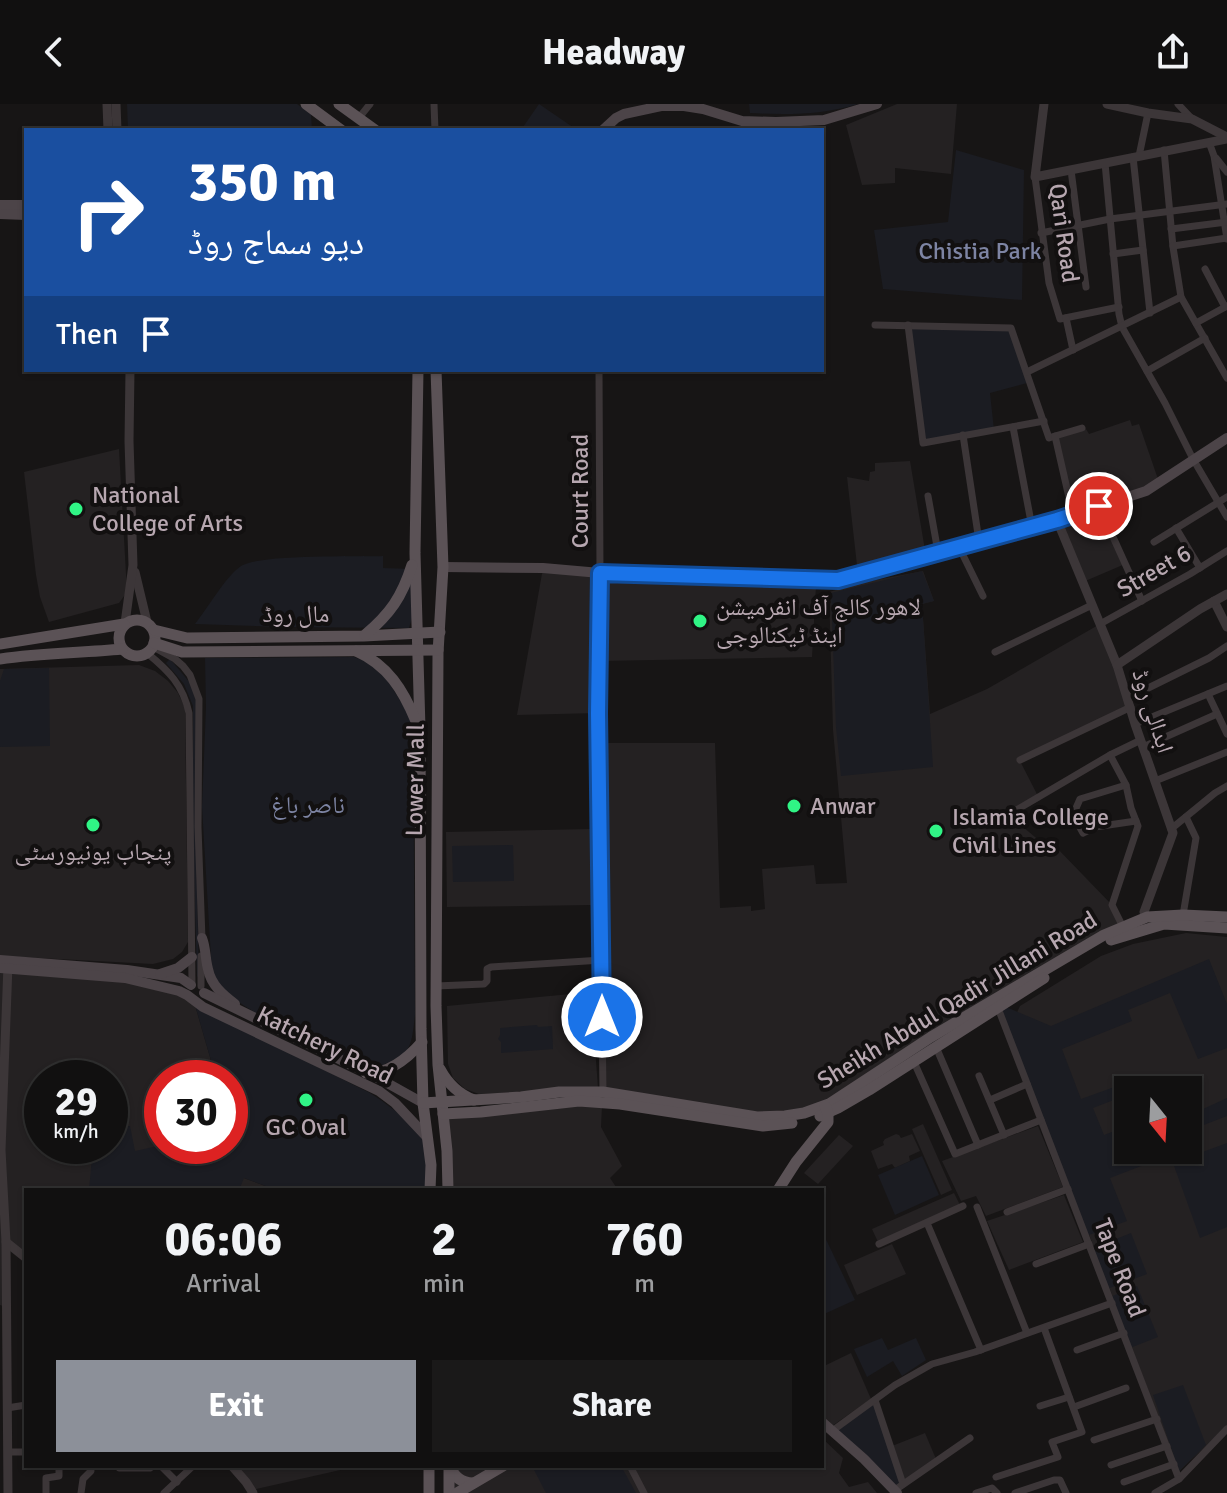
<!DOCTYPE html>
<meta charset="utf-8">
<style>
body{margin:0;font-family:Signika,"Noto Naskh Arabic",sans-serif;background:#1a1919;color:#f1f3f6;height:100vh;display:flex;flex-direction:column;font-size:30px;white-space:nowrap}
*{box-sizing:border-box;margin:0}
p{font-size:26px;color:#9c9d9f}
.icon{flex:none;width:44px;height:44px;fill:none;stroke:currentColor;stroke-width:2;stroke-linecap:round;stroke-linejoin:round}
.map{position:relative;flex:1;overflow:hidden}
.sheet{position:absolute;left:24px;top:1084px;width:800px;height:280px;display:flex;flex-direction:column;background:#111010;border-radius:0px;box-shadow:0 2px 6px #0004,0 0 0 2px #303030}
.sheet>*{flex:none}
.top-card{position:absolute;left:24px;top:24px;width:800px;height:244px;border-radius:0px;box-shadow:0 2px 6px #0004,0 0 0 2px #303030;background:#1a4fa0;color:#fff;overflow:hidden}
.needle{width:52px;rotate:162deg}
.fabs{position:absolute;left:1114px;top:972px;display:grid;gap:16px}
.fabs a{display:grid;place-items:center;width:88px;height:88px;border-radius:0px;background:#111010;box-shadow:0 2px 6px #0004,0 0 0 2px #303030;font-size:40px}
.speed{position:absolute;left:24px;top:956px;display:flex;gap:16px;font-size:40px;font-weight:700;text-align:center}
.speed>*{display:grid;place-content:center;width:104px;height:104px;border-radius:50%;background:#111010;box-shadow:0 2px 6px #0004,0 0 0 2px #303030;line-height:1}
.speed small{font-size:20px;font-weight:400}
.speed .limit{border:12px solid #d22;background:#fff;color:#111}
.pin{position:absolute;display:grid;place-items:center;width:68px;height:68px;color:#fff;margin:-34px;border:4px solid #fff;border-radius:50%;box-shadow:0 2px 8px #0007}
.me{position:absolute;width:88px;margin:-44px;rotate:0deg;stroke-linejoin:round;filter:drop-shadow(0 0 6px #0008)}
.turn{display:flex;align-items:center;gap:28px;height:168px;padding:0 32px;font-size:36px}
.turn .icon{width:104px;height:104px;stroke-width:2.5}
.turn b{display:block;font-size:56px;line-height:68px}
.then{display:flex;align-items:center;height:76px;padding:0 32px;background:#0003;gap:16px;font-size:30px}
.eta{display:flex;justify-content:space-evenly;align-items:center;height:136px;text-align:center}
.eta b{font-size:48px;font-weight:700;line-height:56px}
.cta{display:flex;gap:16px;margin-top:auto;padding:16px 32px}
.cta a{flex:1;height:92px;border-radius:0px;background:#8c9099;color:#fff;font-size:32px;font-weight:700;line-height:92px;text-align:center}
.cta a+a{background:#1a1919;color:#f1f3f6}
header{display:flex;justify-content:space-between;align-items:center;height:104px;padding:0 32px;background:#111010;font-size:36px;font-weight:700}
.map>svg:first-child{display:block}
.built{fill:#242122;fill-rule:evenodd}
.green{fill:#1b1c22}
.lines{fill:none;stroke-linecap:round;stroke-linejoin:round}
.minor{stroke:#3c3638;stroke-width:7}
.tertiary{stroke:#3c3638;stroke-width:9}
.secondary{stroke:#4c4448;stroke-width:10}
.primary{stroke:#5b5256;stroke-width:11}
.route-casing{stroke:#114b97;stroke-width:20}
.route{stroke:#1a73e8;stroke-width:14}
.poi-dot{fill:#30f485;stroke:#121010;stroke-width:3}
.labels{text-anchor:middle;stroke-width:8;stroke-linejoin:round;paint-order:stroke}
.street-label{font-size:24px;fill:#b7a7b0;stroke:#121010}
.park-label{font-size:24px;fill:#7d84a3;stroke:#121010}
.poi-label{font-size:24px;fill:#b7a7b0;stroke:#121010;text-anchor:start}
</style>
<header><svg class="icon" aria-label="back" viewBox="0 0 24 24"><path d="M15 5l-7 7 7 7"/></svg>Headway<svg class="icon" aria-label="share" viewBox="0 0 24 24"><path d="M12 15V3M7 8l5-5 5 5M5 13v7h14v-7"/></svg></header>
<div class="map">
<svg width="1227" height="1389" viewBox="0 0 1227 1389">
<rect width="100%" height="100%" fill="#171515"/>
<!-- built -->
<g class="built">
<path d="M897,0H957L951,70L895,64V79L862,81L846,21Z"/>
<path d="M1130,316L1132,322L1139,320L1159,378L1099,402L1125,460L1083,478L1057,416L1073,411L1055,334L1086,325L1089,330Z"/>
<path d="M119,345L127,488L119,499L49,518L40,493L36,471L24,368Z"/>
<path d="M910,357L926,452L858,470L847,373L869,377L870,368L875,367V359Z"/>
<path d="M543,464L601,474L816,482L812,553L599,557L598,609L517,611Z"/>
<path d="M923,467L934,497L922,500L930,610L987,585L1100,520L1131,603L1020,657L1040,696L1010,712L1048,744L1055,742L1112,801L1124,824L798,1013L603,988L598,639H715L720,804L751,802V807L765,805L762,765L814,761L816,780L847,779L833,626L829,488L865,478Z"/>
<path d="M139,561L155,567L168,577L178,589L185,604L188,838L182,848L173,855L153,860L0,852V565Z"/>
<path d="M590,725L591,801L447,803L446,728Z"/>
<path d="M1186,829L1227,833V1322L1179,1367L1010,923L1020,902L1101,852L1133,840ZM1128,986H1188V1046H1128Z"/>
<path d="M0,866L120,876L182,891L195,901L216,974H162V1042H230L244,1074L276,1086H26V1153L7,1137L6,1203L0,1201ZM42,974H110V1042H42Z"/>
<path d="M591,888L598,984L479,990L465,985L453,974L448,960L447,902Z"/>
<path d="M560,1001L602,1002L601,1023L622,1062L610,1074L618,1086H448L445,1014Z"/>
<path d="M923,1020L952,1086L941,1091L912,1025Z"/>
<path d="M1038,1022L1063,1083L986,1112L976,1092L961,1097L942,1057Z"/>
<path d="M896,1030L899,1031L901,1034L912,1030L920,1047L909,1052L910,1057L895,1064L892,1060L878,1065L871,1047L884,1041L883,1038L885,1035Z"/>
<path d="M839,1031L853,1042L818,1080L804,1069Z"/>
<path d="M954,1089L960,1101L878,1138L872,1125Z"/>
<path d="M1064,1091L1083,1138L1009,1166L987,1117Z"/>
<path d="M892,1140L906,1170L857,1191L844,1161Z"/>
<path d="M851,1249L871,1295L832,1322L822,1314V1263Z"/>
<path d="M925,1329L936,1355L904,1376L892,1342Z"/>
<path d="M822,1334L843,1354L839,1369L849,1383L868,1378L877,1389H449V1362H822Z"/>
<path d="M231,1362H358L252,1386L253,1389H246L251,1386Z"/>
</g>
<!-- green -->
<g class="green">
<path d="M127,0H297L311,10L312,26H128Z"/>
<path d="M539,0L577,26H521Z"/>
<path d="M749,0H858C823,11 786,11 750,9Z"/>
<path d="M956,46L1024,66L1022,196L883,185L874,126L948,118Z"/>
<path d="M908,221L1011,224L1031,278L990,289L994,326L923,339Z"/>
<path d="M383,452V464L413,465L412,514L409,524L282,523L195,520C207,505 226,472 241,462C259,450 357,453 383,452Z"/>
<path d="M922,467L934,497L922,500L933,663L841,672L836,623L831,489Z"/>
<path d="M354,553L365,557L383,569L413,617L415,910C411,952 409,949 372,966C337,949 226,904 212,871L202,703L206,603L205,554Z"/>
<path d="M170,555L191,580L197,593L196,738L199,875L197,872L193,737V602L184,580L166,559Z"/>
<path d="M49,564L50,642L0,643V577L4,565Z"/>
<path d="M513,741L514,777L453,778L452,742Z"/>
<path d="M1209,855L1227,900V944L1198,955L1170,889L1128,906L1132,917L1062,945L1081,995L1120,981L1124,992L1093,1004L1104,1031L1128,1022V1046H1168L1170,1051L1110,1074L1127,1117L1086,1132L999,908L1006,903L1051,922Z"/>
<path d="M195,901L370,989C383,997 417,1021 423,1035C428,1048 427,1071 427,1086H276L244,1074L239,1086H89L93,1042H110V1023L130,1022L135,1047L162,1041L230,1042V974H216Z"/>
<path d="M537,921L538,923L552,922L553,945L501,949V938L498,935L500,931V924Z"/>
<path d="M1227,994V1012L1188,1027V1012Z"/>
<path d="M1227,1039V1123L1200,1134L1173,1059Z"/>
<path d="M922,1052L939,1091L895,1111L878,1071Z"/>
<path d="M822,1127L855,1196L822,1211Z"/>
<path d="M1131,1129L1147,1170L1107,1185L1091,1145Z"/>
<path d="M1137,1182L1158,1233L1130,1244L1110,1193Z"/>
<path d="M882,1234L888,1246L916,1234L926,1256L902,1272L893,1257L867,1273L854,1245Z"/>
<path d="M1183,1281L1206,1341L1179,1367L1153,1291Z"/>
<path d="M874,1298L902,1379L895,1385L836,1326Z"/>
<path d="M532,1362H621L636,1389H546Z"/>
</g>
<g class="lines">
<!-- minor -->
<g class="minor">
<path d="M434,0L435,26"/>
<path d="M1178,0L1192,15"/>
<path d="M358,15L370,0"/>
<path d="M1209,38L1214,52L1227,135"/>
<path d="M1164,46L1173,143L1181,193L1227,274"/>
<path d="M1139,52L1148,9"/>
<path d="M1133,53L1150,209"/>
<path d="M1216,54L1227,68"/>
<path d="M1105,59L1119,210L1122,223L1165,299L1193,355L1227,413"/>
<path d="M1071,66L1086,183"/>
<path d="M1035,73L1049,179L1060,215L1119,203"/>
<path d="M1171,125L1227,118"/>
<path d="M1041,129L1110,115L1227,100"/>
<path d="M1173,142L1227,134"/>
<path d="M1113,150L1143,146"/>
<path d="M1205,165L1225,203"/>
<path d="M1066,214L1073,246"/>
<path d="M1196,219L1227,202"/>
<path d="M875,221L1011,224L1049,334L1055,332"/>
<path d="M908,221L923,339L1044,317"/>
<path d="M599,266L600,469L598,609L603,988"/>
<path d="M1147,267L1205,234"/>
<path d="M1027,268L1181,193"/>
<path d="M1013,323L1032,423"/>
<path d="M963,331L979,437"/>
<path d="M928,392L938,448"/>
<path d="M1099,402L1142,497"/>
<path d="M1073,411L1055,332L1082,324"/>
<path d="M1176,424L1200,464"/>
<path d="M1154,438L1227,393"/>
<path d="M959,443L983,492"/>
<path d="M1100,520L1190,470L1227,447"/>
<path d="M155,544L175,555L183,562L190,571L199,595L198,723L202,835"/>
<path d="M995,548L1092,501"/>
<path d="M147,549C169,567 183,581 189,609L192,880"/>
<path d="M1208,590L1227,630"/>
<path d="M1128,594L1209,554L1227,542"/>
<path d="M1135,620L1227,582"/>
<path d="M1143,643L1217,610"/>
<path d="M1110,651L1126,681L1131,704L1138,722L1112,801L1123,823"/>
<path d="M1020,656L1131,603"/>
<path d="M1155,677L1227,648"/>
<path d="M1126,681L1080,695L1073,711L1083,729L1095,723L1136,717"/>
<path d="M1013,708L1110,651L1141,636"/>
<path d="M1171,725L1215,689L1227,682"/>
<path d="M1183,811L1196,734L1186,713"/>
<path d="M201,852V882"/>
<path d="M436,882L484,880L487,877V865L491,863L602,856"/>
<path d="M998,904L1179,1375L1227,1325"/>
<path d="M936,943L978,1041"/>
<path d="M914,958L955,1050L1041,1016"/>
<path d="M979,972L1004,1031"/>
<path d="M990,996L1027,980"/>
<path d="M977,1103L1027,1229"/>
<path d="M1007,1108L1068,1085"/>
<path d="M927,1119L981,1246"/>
<path d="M879,1140L963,1102"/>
<path d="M1036,1160L1089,1140"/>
<path d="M1077,1246L1124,1229"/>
<path d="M875,1296L903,1380"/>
<path d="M1040,1302L1069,1293"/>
<path d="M1074,1303L1126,1284"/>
<path d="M7,1304L26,1301"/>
<path d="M832,1327L895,1281L932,1260L975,1248L1112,1199"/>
<path d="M1094,1336L1157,1315"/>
<path d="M8,1348H26"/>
<path d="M1111,1361L1167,1342"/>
<path d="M118,1362L119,1364H150L153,1362"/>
<path d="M161,1362L177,1378"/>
<path d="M630,1362L644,1389"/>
<path d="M996,1373L1058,1353L1052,1338L1082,1328L1044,1224"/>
<path d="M1124,1378L1174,1360"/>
<path d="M895,1386L970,1334"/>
<path d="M46,1389V1374L59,1372V1362"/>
<path d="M81,1389L83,1375L91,1367L90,1362"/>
<path d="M164,1389L193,1362"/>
<path d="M976,1389L992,1384L997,1389"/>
<path d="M1015,1389L1054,1376H1060L1066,1389"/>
<path d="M1155,1389L1179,1375"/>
</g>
<!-- tertiary -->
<g class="tertiary">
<path d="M107,0L108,26"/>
<path d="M116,0L117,26"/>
<path d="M1044,0L1035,73L1227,35"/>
<path d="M1107,0L1148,9L1192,15L1227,33"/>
<path d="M1057,416L1117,561L1135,620L1173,729L1144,808L1147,813"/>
<path d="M135,468L147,518"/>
<path d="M1214,497L1227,523"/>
<path d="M125,519L133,461L129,337L130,266"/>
<path d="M1117,561L1200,505L1227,490"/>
<path d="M6,1138L26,1154"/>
<path d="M232,1362L246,1378L253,1389"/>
<path d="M8,1389L6,1138L1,1046L8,861"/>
</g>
<!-- secondary -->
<g class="secondary">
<path d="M603,26L616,14L624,10L661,2H684L703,5L742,17L776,18L824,16L877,0"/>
<path d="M0,101H26"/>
<path d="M0,110L26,111"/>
<path d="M443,463L543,464L600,469L838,476L1057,416L1146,387L1227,334"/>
<path d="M202,834C206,844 205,854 208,865C211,881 223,891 235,900"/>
<path d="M0,856L127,866L181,874L191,881"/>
<path d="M0,864L125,874L179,887L187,891L203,903L379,987L395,999L427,1033"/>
<path d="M160,870L178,864L192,853"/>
<path d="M204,889L380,975L423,999"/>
<path d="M822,1318L864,1355L897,1389"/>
</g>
<!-- primary -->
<g class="primary">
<path d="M306,0L341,26"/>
<path d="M339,0L375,26"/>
<path d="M418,266L415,449L420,625L421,925L423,999L431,1061L430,1086"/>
<path d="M436,266L443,463L438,549L436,902L438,961L447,1047L448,1086"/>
<circle cx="137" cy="534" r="18"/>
<path d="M154,526L187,534L364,532L440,528"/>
<path d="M365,531C390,510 402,493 412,461"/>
<path d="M154,539L182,548L438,546"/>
<path d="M0,540L124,520"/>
<path d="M356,547C388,561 403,586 416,617"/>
<path d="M0,555C41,549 81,549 122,545"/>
<path d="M1111,836L1164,820L1227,824"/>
<path d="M440,965C448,980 458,990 474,996"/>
<path d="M366,969C388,970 408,954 422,938"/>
<path d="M423,999L521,993L559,988H603L757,1013L785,1012L804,1009L829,1000L931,933L1104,831L1147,813L1183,811L1227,813"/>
<path d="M443,1010L481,1008L579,997L620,1000L763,1022L792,1019"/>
<path d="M820,1012L838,1004L869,986L1044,874"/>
<path d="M778,1086L796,1058L828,1018V1009L825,1002"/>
<path d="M429,1362V1389"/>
<path d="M450,1362C454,1373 461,1379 473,1379"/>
<path d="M449,1389V1363"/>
<path d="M457,1389L503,1362"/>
</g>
</g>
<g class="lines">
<!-- route casing -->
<g class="route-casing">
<path id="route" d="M602,913L598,609L600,469L838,476L1057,416L1099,402"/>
</g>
<!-- route -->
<use href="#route" class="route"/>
</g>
<!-- markers -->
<g class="poi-dot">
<circle cx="76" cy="405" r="8"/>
<circle cx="700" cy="517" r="8"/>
<circle cx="794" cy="702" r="8"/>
<circle cx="93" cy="721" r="8"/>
<circle cx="936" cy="727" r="8"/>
<circle cx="306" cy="996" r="8"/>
</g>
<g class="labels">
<!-- street labels -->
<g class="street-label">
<text transform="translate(1064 129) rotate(82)" y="8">Qari Road</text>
<text transform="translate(580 387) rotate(-90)" y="8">Court Road</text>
<text transform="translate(1154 467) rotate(-30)" y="8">Street 6</text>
<text x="296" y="518">مال روڈ</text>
<text transform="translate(1153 607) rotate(72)" y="8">ابدالی روڈ</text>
<text transform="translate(415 676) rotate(-89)" y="8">Lower Mall</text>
<text transform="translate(957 896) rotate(-31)" y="8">Sheikh Abdul Qadir Jillani Road</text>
<text transform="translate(325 941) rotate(26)" y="8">Katchery Road</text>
<text transform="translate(1120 1164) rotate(69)" y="8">Tape Road</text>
</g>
<!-- park labels -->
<g class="park-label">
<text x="980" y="155">Chistia Park</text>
<text x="308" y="709">ناصر باغ</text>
</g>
<!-- poi labels -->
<g class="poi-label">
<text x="92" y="399">National<tspan x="92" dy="28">College of Arts</tspan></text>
<text x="716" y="511">لاھور کالج آف انفرمیشن<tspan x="716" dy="28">اینڈ ٹیکنالوجی</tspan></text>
<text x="810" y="710">Anwar</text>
<text x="952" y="721">Islamia College<tspan x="952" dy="28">Civil Lines</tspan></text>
<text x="93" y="756" text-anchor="middle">پنجاب یونیورسٹی</text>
<text x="306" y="1031" text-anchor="middle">GC Oval</text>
</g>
</g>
</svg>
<div class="fabs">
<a><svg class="needle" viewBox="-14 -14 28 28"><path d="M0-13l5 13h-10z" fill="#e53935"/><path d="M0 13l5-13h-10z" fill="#9c9d9f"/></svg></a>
</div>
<div class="speed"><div>29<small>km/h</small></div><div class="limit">30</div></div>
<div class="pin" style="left:1099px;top:402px;background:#d93025"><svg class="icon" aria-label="arrive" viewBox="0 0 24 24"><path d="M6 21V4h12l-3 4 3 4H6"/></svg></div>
<svg class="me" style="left:602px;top:913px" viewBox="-20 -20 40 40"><circle r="17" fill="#1a73e8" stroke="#fff" stroke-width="3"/><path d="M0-11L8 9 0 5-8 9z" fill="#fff"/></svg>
<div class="top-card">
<div class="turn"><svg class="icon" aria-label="right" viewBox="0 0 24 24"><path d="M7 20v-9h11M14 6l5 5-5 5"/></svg><div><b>350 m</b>دیو سماج روڈ</div></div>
<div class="then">Then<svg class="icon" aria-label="arrive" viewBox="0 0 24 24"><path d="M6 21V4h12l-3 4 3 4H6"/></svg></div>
</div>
<section class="sheet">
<div class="eta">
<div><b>06:06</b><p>Arrival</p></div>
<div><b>2</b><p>min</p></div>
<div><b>760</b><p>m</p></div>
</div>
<div class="cta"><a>Exit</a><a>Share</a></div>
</section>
</div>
